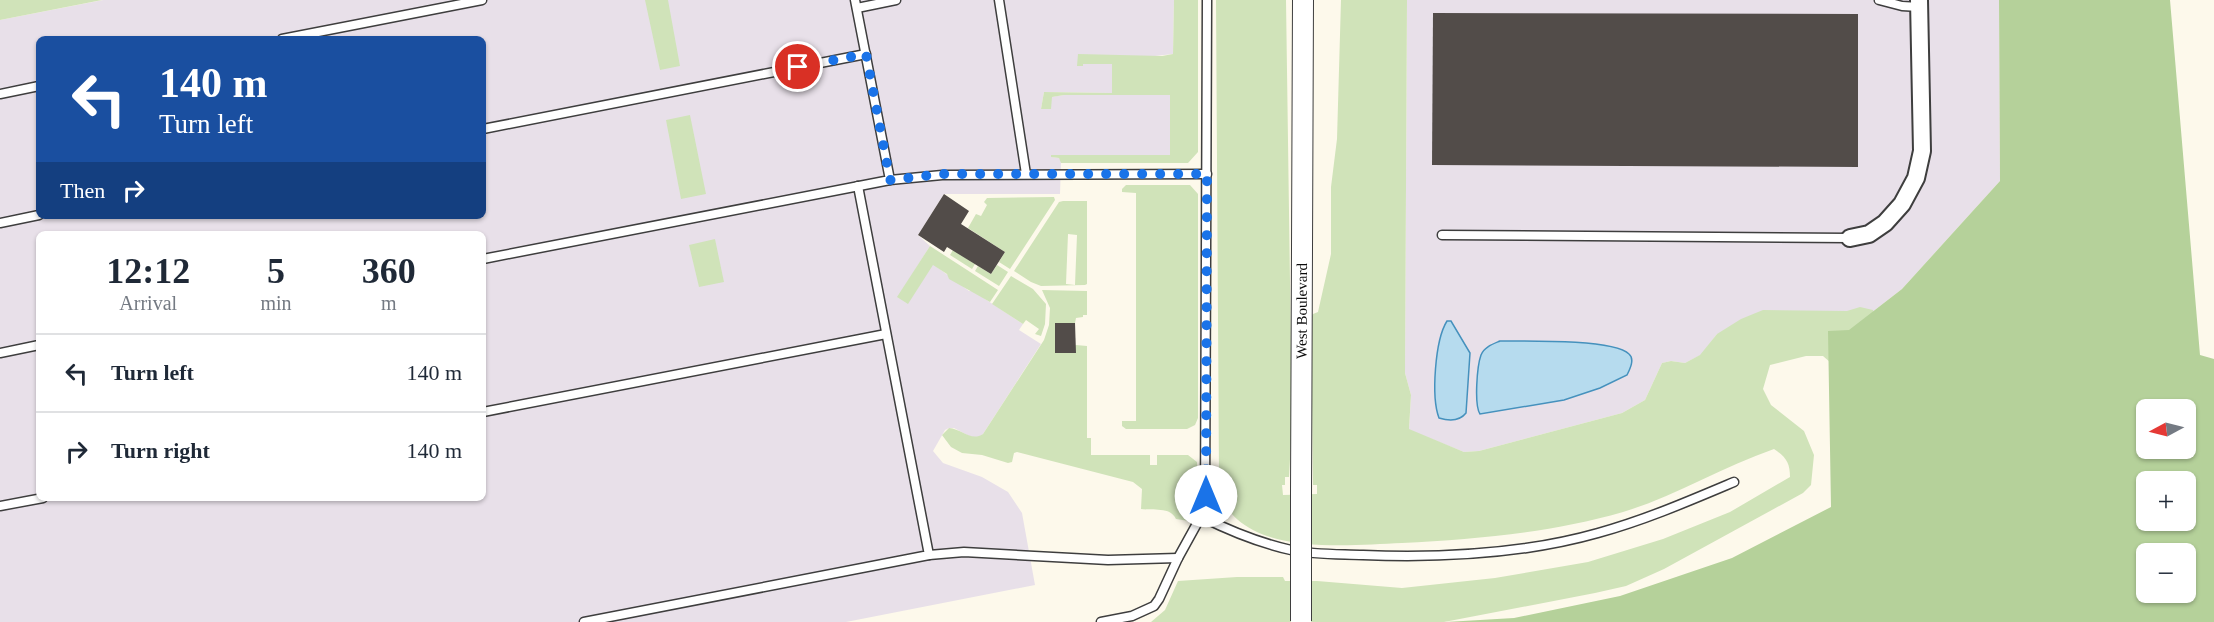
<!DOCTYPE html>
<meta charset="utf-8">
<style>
body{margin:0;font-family:"Times New Roman",serif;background:#f6f6f7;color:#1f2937;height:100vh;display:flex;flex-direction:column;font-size:22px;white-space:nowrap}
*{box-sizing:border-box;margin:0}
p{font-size:20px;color:#747a83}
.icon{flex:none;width:33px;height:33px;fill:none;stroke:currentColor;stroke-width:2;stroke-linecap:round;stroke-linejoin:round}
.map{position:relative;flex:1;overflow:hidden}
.drawer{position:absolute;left:36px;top:231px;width:450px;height:270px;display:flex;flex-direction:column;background:#fff;border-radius:9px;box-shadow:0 2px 4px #0004}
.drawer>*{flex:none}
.banner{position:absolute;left:36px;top:36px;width:450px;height:183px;border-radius:9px;box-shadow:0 2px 4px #0004;background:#1a4fa0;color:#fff;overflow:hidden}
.needle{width:39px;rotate:263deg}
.buttons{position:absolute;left:2136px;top:399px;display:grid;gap:12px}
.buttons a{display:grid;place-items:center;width:60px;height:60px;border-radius:9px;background:#fff;box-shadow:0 2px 4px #0004;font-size:30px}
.pin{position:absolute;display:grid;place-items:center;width:51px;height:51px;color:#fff;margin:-26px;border:3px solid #fff;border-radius:50%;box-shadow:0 2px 6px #0007}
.me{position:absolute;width:66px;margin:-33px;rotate:0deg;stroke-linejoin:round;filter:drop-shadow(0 0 4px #0008)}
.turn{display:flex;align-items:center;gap:21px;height:126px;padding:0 24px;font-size:27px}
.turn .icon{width:78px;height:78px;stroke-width:2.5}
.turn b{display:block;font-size:42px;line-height:51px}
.then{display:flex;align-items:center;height:57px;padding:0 24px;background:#0003;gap:12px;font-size:22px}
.eta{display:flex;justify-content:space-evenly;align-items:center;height:102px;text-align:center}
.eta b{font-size:36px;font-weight:600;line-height:42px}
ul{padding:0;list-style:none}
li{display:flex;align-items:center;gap:18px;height:78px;padding:0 24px;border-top:2px solid #e0e1e3}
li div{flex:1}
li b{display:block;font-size:22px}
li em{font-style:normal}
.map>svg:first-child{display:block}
.industrial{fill:#e8e0e9;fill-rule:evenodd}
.green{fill:#d0e3b9;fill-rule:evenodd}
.forest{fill:#b5d19a;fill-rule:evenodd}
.water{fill:#b6dbee;stroke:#4591bd;stroke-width:1.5}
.building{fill:#524c49}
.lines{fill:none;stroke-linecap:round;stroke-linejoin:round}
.service-casing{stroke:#3e3e3e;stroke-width:11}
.minor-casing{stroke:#3e3e3e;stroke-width:20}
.tertiary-casing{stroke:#3e3e3e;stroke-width:22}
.service{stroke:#fff;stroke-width:8}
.minor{stroke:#fff;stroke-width:16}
.tertiary{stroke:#fff;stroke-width:20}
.tertiary-bridge-casing{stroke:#3e3e3e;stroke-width:22;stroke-linecap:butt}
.tertiary-bridge{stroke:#fff;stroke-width:20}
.route{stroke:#1a73e8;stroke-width:10;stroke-dasharray:0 18}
.labels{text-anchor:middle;stroke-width:6;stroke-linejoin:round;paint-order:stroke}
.street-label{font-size:15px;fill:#0b0b0b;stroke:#fff}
</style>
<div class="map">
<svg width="2214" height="622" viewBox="0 0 2214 622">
<rect width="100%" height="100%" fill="#fdf9eb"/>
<!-- industrial -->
<g class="industrial">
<path d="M103,0H1174L1173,54L1082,64H1112V93L1044,92L1041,109H1051V97L1064,95H1171L1170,155H1052V157L1059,158L1061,161L1060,194H944L918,235L930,246L898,297L908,303L933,264L969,291H973L1023,324L1019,330L1041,344L983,434L980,437H971L954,428H949L945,430L933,451L943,463L982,477L1008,492L1022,513L1035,585L846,622H0V20ZM39,39H483V216H39ZM39,234H483V498H39Z"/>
<path d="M1407,0H1999L2000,181L1902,289L1849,330L1717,334L1701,355L1685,363L1671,361L1662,363L1645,400L1622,413L1479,451L1464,452L1409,430L1411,395L1405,373Z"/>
</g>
<!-- green -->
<g class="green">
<path d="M0,0H102L0,20Z"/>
<path d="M645,0H668L680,66L660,70Z"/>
<path d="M1174,0H1198V152L1188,163H1061L1059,158L1051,157V155H1170V95H1064L1052,97L1051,109H1041L1044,92L1112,93V64H1083V66H1077L1078,54L1162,56L1173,54Z"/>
<path d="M1216,0H1286L1292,423L1289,477H1285V485H1282L1283,495L1317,494V485H1313L1311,319L1313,314L1318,312L1331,254V187L1337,139L1341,0H1407L1405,373L1411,395L1409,429L1464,452L1479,451L1622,413L1645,400L1662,363L1671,361L1685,363L1700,355L1717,334L1741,319L1763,310L1847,311L1860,307L1873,310L1897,421L1823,356H1806L1770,365L1763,389L1771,405L1804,431L1814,455L1811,485L1803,493L1664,569L1626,586L1595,593L1444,622H1151L1165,610L1178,581L1237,577H1283L1285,581H1317L1402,588L1495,578L1588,562L1663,539L1730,512L1790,477C1790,463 1786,457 1774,449C1722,467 1676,496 1623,512C1550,533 1477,539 1402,543C1357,545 1294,551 1253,530C1229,517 1221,502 1215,477L1219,476Z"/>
<path d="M690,115L706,194L681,199L666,120Z"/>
<path d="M1126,185H1190L1198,194V418L1195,425L1187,429H1126L1122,426V421H1136V193L1122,192V189Z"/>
<path d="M1054,197L1055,200L1010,269L999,262L1005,252L968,228L976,214L981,216L987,205L984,202L987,198Z"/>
<path d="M1063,201H1087V284L1085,285L1041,286L1031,282L1014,271L1059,202ZM1068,234L1077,235L1075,285L1066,284Z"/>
<path d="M715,239L724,282L699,287L689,245Z"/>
<path d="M930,246L998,290L990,302L949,279L947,274L933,265L908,304L897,297Z"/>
<path d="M953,250L975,264L972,269L950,255Z"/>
<path d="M997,265L1008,272L999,286L975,271L978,266L991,274Z"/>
<path d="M1011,276L1033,289L1046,304L1045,324L1041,336L1035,334L1039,329L1026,320L1023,324L992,304Z"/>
<path d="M1042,290L1087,291V315H1083V317L1076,318L1075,323H1055V352L1076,345L1087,346V438H1091V455H1150V465H1157V455H1188L1197,462V503L1189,521L1176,519C1170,506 1153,511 1141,509L1142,489L1133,482L1017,452L1014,453L1012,462L1008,463L982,455L962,453L951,447L942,435L949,428C962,429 971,442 983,434L1044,340L1049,325L1050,308Z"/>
</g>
<!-- forest -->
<path class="forest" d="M1999,0H2170L2200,355L2214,359V622H1446L1514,618L1620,596L1732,558L1831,507L1828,331L1849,330L1902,289L2000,181ZM2146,410H2186V448H2146ZM2146,482H2186V520H2146ZM2146,554H2186V592H2146Z"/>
<!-- water -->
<g class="water">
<path d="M1447,321H1451L1470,353L1466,413C1459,422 1449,421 1439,418C1431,397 1435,340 1447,321Z"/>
<path d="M1500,341C1525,341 1614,339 1629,354C1635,359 1630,369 1627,375L1600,388L1564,400L1480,414C1474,405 1477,366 1481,355C1484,347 1493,344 1500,341Z"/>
</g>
<!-- building -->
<g class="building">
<path d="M1433,13L1858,14V167L1432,165Z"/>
<path d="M944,194L969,211L961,224L1005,252L991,274L947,247L944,252L918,235Z"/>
<path d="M1055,323H1075L1076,353H1055Z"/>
</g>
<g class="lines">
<!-- service casing -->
<g class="service-casing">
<g id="service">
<path d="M999,0L1026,174"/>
<path d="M1879,0L1902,6L1919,7"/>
<path d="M857,8L896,0"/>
<path d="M282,39L482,0"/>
<path d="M0,94L39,86"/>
<path d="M483,129L866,54"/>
<path d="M890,180L942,175L1207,174"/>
<path d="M0,223L39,215"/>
<path d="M1442,235L1850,238"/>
<path d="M483,259L890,180L855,0"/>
<path d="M0,353L39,345"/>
<path d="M483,412L886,334"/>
<path d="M0,506L43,498"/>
<path d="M1202,517C1230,531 1260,543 1291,550C1315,555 1339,554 1363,555C1440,558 1524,554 1598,533C1645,520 1689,501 1734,482"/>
<path d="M929,555L964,552L1108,560L1178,558"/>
<path d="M584,622L929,555L858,186"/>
<path d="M1101,622L1132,616L1154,606L1159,599L1178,558L1205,509L1207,0"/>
</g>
</g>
<!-- minor casing -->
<g class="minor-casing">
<path id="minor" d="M1850,238L1869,234L1885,223L1902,204L1916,178L1922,151L1919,0"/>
</g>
<!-- tertiary casing -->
<g class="tertiary-casing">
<g id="tertiary">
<path id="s1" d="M1301,495L1303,0"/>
</g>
</g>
<!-- service -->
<use href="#service" class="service"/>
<!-- minor -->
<use href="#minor" class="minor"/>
<!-- tertiary -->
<use href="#tertiary" class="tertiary"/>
<!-- tertiary-bridge casing -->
<g class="tertiary-bridge-casing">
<path id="tertiary-bridge" d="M1301,495V621"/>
</g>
<!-- tertiary-bridge -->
<use href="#tertiary-bridge" class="tertiary-bridge"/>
</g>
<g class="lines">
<!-- route -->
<path class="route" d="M798,67L866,54L890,180L942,174H1207L1206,496"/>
</g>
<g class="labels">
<!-- street labels -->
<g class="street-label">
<text dy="5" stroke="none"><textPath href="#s1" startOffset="184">West Boulevard</textPath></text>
</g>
</g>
</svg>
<div class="buttons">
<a><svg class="needle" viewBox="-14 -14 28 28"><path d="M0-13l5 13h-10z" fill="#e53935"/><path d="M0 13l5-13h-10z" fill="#747a83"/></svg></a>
<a>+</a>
<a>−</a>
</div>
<div class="pin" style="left:798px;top:67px;background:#d93025"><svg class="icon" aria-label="arrive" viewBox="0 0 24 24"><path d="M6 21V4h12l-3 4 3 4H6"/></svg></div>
<svg class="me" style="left:1206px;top:496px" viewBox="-20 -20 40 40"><circle r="19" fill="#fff"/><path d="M0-13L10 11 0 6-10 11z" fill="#1a73e8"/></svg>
<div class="banner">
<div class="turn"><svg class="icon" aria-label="left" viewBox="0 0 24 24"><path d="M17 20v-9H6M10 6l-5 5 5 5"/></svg><div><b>140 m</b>Turn left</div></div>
<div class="then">Then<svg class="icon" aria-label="right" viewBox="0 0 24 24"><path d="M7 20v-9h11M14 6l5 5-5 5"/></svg></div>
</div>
<section class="drawer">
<div class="eta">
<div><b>12:12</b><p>Arrival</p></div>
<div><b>5</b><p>min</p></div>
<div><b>360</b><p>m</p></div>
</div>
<ul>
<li><svg class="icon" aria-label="left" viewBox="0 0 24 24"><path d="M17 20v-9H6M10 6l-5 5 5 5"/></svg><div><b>Turn left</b></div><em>140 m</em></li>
<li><svg class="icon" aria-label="right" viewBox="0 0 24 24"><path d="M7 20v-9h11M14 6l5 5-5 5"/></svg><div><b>Turn right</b></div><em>140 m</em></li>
</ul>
</section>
</div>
